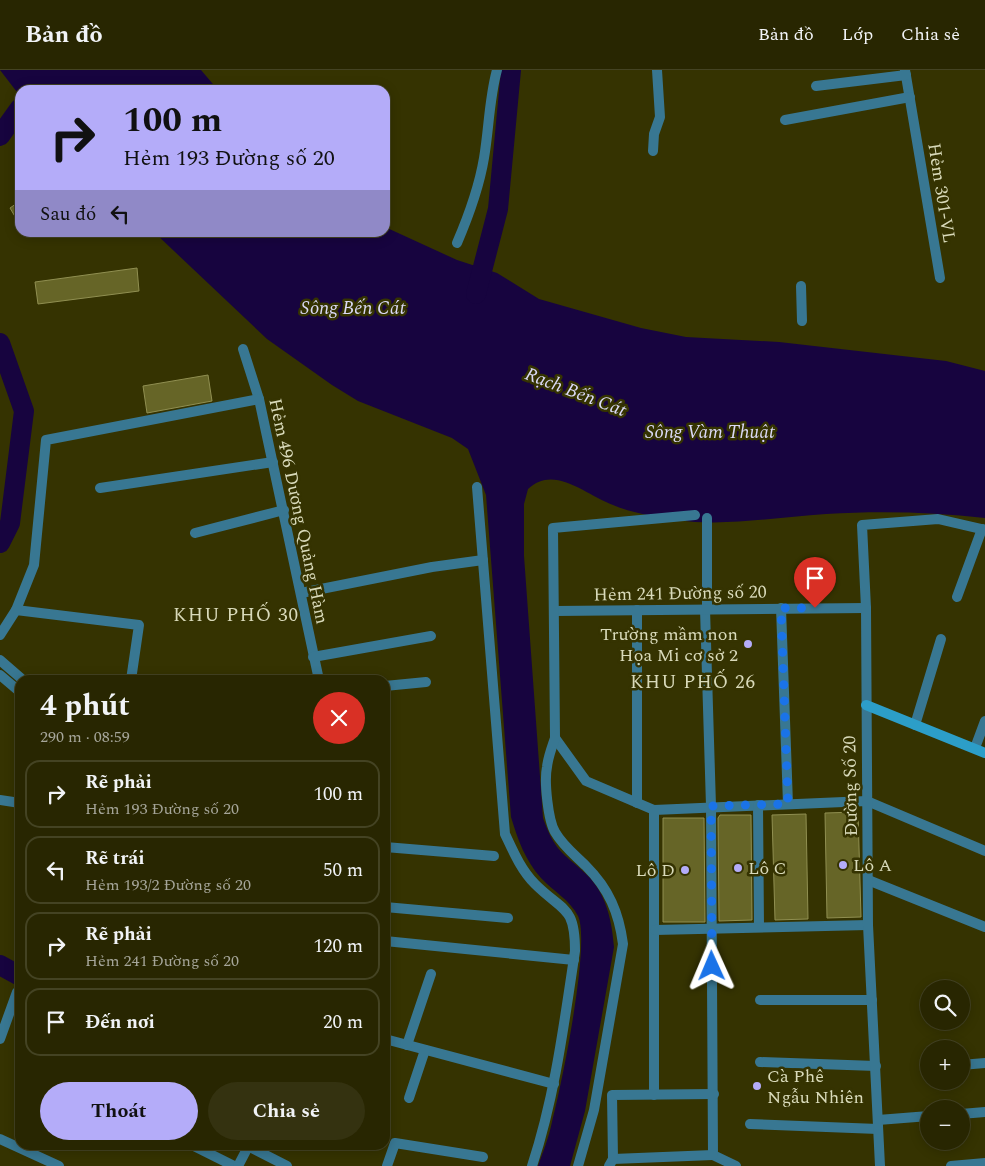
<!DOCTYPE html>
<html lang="vi">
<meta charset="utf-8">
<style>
body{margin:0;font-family:Spectral,serif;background:#343210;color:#f1f3f6;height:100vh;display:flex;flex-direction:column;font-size:19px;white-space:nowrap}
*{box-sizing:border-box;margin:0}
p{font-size:16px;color:#a5a599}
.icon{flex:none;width:28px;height:28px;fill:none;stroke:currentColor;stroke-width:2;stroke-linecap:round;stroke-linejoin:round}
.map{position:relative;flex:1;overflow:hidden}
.drawer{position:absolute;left:15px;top:605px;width:375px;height:475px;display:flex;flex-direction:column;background:#282601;border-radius:15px;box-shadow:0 2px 12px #0003,0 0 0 1px #444323}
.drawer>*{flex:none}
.top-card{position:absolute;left:15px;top:15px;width:375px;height:152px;border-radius:15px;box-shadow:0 2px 12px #0003,0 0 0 1px #444323;background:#b4acf9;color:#111;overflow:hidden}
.fabs{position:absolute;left:920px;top:910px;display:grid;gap:10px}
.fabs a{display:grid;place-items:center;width:50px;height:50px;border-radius:50%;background:#282601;box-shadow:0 2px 12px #0003,0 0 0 1px #444323;font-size:25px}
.pin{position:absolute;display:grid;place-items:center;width:42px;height:42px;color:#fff;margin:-51px -21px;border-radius:50% 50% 50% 0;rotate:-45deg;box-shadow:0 0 5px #0007}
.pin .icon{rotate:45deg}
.me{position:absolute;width:55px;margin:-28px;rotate:359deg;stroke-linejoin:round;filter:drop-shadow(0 0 4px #0008)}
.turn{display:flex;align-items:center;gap:18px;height:105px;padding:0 25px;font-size:22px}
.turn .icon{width:65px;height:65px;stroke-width:2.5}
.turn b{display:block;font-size:35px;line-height:42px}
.then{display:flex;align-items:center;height:48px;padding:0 25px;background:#0003;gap:10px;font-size:19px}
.round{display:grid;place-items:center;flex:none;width:52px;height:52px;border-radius:26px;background:#343210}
.headline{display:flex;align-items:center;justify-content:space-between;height:85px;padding:0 25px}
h1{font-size:30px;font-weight:700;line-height:38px}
.primary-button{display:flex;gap:10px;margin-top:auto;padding:10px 25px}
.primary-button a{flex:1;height:58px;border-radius:30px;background:#b4acf9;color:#111;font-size:20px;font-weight:700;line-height:58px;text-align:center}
.primary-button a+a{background:#343210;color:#f1f3f6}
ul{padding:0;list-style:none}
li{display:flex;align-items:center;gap:15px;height:68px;margin:0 10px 8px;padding:0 15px;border:2px solid #444323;border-radius:15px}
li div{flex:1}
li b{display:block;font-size:19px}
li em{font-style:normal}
header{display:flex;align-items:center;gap:30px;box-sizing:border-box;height:70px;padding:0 25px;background:#282601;border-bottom:1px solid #444323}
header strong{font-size:24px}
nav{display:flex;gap:28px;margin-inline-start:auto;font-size:18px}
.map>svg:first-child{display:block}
.water{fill:#17043f}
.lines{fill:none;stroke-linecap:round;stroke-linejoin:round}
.river{stroke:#17043f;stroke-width:20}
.building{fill:#666527;stroke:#908f51}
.street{stroke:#387792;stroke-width:10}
.secondary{stroke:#2c9ec8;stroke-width:10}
.route{stroke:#1a73e8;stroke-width:9;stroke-dasharray:0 16.2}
.poi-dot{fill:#b4acf9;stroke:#353301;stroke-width:2}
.labels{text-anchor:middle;stroke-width:5;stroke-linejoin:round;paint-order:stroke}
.street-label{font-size:18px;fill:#d9daba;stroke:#353301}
.poi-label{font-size:18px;fill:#d9daba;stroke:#353301;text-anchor:start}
.water-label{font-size:19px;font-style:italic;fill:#dad9f6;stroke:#353301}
.neighbourhood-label{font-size:19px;letter-spacing:1px;fill:#d9daba;stroke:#353301}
</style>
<header>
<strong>Bản đồ</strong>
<nav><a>Bản đồ</a><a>Lớp</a><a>Chia sẻ</a></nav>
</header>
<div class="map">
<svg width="985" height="1096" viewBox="0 0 985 1096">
<rect width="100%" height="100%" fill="#353301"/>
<!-- water -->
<g class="water">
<path d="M0,0H201L218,20H20V26Z"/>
<path d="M385,157L457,190L497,203L539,229L641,258L686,267L779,272L946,291L985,301V448C933,442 879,441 826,444C776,447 726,457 676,450C656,447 632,443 613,435C586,425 554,394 528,419L524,434V486L543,748C556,785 565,783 590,808C607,827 612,852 614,877L585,1041L570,1096H538C543,1082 549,1067 552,1052C561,1018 591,873 578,846C570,830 553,821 541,808C525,790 518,770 511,747L486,425L468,379L452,368L358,331L332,315L267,269L155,163L385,162Z"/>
</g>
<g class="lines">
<!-- river -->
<g class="river">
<path d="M0,66L20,38"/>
<path d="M476,224L498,139L511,0"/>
<path d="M0,273L24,341L10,453L0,473"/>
<path d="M0,895L20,906"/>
</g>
</g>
<!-- building -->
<g class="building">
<path d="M20,131V155L10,138Z"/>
<path d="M137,198L139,221L38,234L35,212Z"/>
<path d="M208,305L212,331L147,343L143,316Z"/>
<path d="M858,742L861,847L827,848L825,743Z"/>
<path d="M806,744L808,849L775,850L772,745Z"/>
<path d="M720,745H751L752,850L719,851L718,748Z"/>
<path d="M663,748H704L705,852H663Z"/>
</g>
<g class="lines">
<!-- street -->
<g class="street">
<path d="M905,0L940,208"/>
<path d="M816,16L906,5"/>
<path d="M785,50L910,27"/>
<path d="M653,81L654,64L660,47L657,0"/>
<path d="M457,173C469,145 479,118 484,88C489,59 489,29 497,0"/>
<path d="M801,216L802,251"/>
<path d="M243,279L259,329L319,610"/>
<path d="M477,417L505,764C513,781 521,800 535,814C563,842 575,835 575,881C564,954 555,1026 532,1096"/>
<path d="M100,418L273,392"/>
<path d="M707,448V539"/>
<path d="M195,463L284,440"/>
<path d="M301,523L432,497L483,490"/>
<path d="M957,527L982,459"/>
<path d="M781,538L788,734"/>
<path d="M705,539L711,736L713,1085L736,1096"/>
<path d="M16,540L139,555L131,610"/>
<path d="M555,541L866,538"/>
<path d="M0,565L16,540L34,495L46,370L259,329"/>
<path d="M313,587L431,566"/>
<path d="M0,590L23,610"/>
<path d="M0,605L20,622"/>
<path d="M385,616L426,612"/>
<path d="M915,655L941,569"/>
<path d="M555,668L586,711L654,740L867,731L985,781"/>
<path d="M975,678L985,651"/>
<path d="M0,730L20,733"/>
<path d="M637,733V540"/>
<path d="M758,735L759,857"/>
<path d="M654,740V1025"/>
<path d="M385,777L494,786"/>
<path d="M868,810L985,857"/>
<path d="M385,837L508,848"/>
<path d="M655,860L868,855"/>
<path d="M385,871L574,890"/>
<path d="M760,930H872"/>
<path d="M0,969L17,922"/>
<path d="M385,969L554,1014"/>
<path d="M407,975L431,904"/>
<path d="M760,992L876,996"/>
<path d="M961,995L985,993"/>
<path d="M409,1028L425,980"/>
<path d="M961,1044L985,1042"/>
<path d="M878,1050L929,1046"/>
<path d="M750,1054L878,1059"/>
<path d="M0,1069L59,1096"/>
<path d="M192,1075L234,1096"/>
<path d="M248,1076L287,1096"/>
<path d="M613,1089L713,1085"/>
<path d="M238,1096L249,1075"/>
<path d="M387,1096L395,1073L483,1087"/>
<path d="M578,1096L594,1040L623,874C619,843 609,819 586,796C575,785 563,776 555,762C548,750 544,711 547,697C548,687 552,677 555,668L553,458L695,445"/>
<path d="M609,1096L613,1089L612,1025L714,1024"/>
<path d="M880,1096L868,855L866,538L862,455L938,449L985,460"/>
<path d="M951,1096L985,1093"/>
</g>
<!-- secondary -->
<path class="secondary" d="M866,635L985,683"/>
</g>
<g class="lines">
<!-- route -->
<path class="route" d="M712,896L711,736L788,734L781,538H815"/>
</g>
<!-- markers -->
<g class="poi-dot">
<circle cx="748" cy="574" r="5"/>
<circle cx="843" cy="795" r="5"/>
<circle cx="738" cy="798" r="5"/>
<circle cx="685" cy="800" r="5"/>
<circle cx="757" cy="1016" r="5"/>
</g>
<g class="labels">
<!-- street labels -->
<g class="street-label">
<text transform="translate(942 123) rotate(81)" y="6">Hẻm 301-VL</text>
<text transform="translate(299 441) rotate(78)" y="6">Hẻm 496 Dương Quảng Hàm</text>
<text transform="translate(680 523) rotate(-1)" y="6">Hẻm 241 Đường số 20</text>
<text transform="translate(850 716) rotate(-91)" y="6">Đường Số 20</text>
</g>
<!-- poi labels -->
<g class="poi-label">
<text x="738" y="570" text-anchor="end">Trường mầm non<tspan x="738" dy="21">Họa Mi cơ sở 2</tspan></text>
<text x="853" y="801">Lô A</text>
<text x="748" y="804">Lô C</text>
<text x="675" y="806" text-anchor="end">Lô D</text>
<text x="767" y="1012">Cà Phê<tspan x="767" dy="21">Ngẫu Nhiên</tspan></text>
</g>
<!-- water labels -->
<g class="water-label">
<text x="353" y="244">Sông Bến Cát</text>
<text transform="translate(576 321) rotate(21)" y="7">Rạch Bến Cát</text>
<text x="710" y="368">Sông Vàm Thuật</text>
</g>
<!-- neighbourhood labels -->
<g class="neighbourhood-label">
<text x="236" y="551">KHU PHỐ 30</text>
<text x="693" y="618">KHU PHỐ 26</text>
</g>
</g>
</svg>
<div class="fabs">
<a><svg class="icon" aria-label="search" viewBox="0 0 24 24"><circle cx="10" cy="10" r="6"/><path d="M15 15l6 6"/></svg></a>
<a>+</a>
<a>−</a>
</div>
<div class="pin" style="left:815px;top:538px;background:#d93025"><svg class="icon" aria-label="arrive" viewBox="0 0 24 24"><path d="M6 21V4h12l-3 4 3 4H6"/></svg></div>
<svg class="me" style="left:712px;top:896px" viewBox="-20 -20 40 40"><path d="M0-17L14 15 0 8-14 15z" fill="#1a73e8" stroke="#fff" stroke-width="4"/></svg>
<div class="top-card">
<div class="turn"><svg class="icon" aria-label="right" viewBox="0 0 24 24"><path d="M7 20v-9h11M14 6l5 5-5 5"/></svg><div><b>100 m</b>Hẻm 193 Đường số 20</div></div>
<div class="then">Sau đó<svg class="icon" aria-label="left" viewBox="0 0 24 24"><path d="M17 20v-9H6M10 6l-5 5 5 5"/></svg></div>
</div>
<section class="drawer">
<div class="headline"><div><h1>4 phút</h1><p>290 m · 08:59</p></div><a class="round" style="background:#d93025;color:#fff"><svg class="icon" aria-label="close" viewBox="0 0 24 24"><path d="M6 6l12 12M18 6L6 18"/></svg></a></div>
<ul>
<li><svg class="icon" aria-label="right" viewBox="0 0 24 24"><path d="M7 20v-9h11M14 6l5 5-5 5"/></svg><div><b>Rẽ phải</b><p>Hẻm 193 Đường số 20</p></div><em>100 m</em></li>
<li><svg class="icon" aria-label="left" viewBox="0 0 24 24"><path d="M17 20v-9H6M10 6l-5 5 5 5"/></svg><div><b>Rẽ trái</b><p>Hẻm 193/2 Đường số 20</p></div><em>50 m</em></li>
<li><svg class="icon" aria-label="right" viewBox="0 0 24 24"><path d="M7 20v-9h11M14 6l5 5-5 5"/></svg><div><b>Rẽ phải</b><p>Hẻm 241 Đường số 20</p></div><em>120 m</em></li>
<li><svg class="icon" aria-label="arrive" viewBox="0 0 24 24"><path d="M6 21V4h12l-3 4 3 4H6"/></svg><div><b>Đến nơi</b></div><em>20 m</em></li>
</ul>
<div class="primary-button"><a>Thoát</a><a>Chia sẻ</a></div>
</section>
</div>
